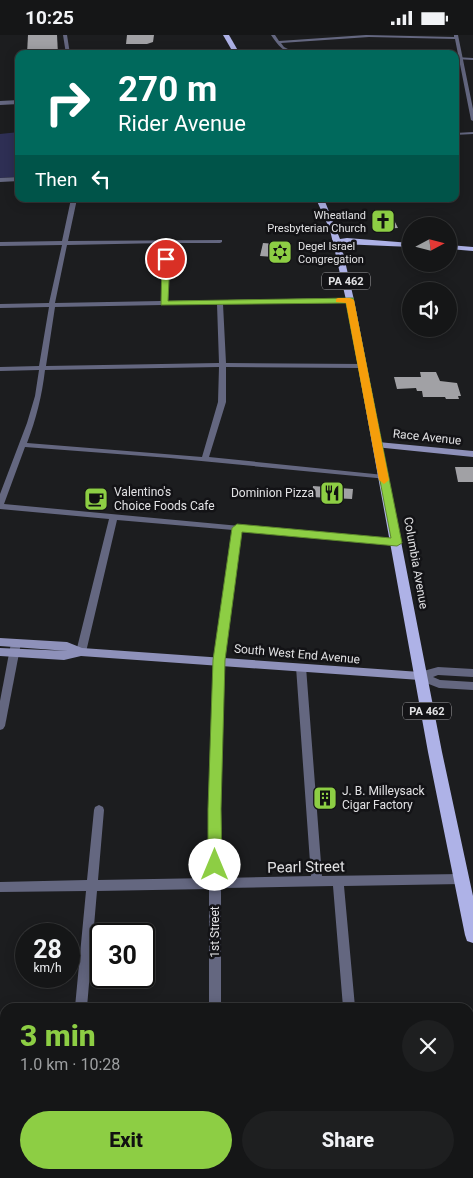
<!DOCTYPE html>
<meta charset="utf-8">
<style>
body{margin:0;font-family:Roboto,sans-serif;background:#1e1f20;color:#f1f3f6;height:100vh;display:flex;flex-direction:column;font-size:19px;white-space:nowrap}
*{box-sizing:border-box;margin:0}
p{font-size:16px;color:#9d9fa1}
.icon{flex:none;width:28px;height:28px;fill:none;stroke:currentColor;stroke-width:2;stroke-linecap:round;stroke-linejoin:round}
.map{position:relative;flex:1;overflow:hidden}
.sheet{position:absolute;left:0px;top:968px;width:474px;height:176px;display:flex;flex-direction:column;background:#151617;border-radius:15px 15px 0 0;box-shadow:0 2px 12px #0003,0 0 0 1px #343536}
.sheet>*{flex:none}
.banner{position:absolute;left:15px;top:15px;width:444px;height:152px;border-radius:10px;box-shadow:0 2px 12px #0003,0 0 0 1px #343536;background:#00695c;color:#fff;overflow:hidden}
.needle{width:32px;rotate:83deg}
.controls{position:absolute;left:402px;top:182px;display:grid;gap:10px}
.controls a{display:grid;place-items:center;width:55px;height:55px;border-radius:50%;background:#151617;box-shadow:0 2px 12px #0003,0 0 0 1px #343536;font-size:25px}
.speed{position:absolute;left:15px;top:888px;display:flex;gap:10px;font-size:25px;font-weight:700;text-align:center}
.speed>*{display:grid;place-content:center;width:65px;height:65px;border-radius:50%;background:#151617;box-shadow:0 2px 12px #0003,0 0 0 1px #343536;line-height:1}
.speed small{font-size:12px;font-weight:400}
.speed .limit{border:2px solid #111;border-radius:8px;background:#fff;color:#111}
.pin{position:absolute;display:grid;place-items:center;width:42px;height:42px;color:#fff;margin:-21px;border:2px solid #fff;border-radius:50%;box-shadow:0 1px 5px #0007}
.me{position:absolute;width:55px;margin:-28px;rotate:0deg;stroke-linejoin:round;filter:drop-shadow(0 0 4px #0008)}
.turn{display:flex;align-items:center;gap:18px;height:105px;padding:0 20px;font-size:22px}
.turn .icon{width:65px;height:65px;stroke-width:2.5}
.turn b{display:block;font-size:35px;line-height:42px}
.then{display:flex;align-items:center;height:48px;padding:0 20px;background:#0003;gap:10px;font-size:19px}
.round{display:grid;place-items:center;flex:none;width:52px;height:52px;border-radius:26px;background:#1e1f20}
.head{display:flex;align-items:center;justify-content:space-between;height:85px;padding:0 20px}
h1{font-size:30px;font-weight:800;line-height:38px;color:#8dce44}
.cta{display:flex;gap:10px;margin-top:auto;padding:10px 20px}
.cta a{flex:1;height:58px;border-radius:30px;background:#8dce44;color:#111;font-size:20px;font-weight:800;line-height:58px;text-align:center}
.cta a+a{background:#1e1f20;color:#f1f3f6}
.status{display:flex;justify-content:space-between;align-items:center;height:35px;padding:0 25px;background:#151617;direction:ltr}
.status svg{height:14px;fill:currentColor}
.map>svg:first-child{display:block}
.green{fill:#2e2f54}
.building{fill:#a1a1a5}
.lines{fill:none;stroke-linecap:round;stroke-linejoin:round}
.minor{fill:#646780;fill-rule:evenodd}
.tertiary{fill:#646780;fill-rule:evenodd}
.secondary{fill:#8e91ba;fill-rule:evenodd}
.primary{fill:#aeb2e7;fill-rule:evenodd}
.route{fill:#8dce44;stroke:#5c862c}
.slow{fill:#f59e0b}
.labels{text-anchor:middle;stroke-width:5;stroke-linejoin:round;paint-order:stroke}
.far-poi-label{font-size:11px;fill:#e2e2e4;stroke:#131316;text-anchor:end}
.shield{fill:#131316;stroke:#a4a4a6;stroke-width:1}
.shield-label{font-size:11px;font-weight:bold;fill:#e2e2e4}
.street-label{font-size:12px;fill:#e2e2e4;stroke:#131316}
.poi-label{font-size:12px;fill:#e2e2e4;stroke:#131316;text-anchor:start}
.near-street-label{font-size:15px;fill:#e2e2e4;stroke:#131316}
</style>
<div class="status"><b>10:25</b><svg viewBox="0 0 49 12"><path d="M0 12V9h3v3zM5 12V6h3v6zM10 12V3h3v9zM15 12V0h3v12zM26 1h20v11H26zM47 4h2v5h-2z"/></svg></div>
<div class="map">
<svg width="473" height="1143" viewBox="0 0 473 1143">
<rect width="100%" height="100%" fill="#1c1d1f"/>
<!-- green -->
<path class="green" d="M19,97V142L0,143V99Z"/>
<!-- building -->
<g class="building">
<path d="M28,0H57L58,19H27Z"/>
<path d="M127,0H154L153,7L147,9H126Z"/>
<path d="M386,177L388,181H392L398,193L380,194L372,178Z"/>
<path d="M263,208L289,210L287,223L260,221Z"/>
<path d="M420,337H436L440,346L457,348L461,361H458L459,364H446L445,362H423L422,356H417L416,353L397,354L394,342H421Z"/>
<path d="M455,432H473V447H458Z"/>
<path d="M313,451L353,454L352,464L312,462Z"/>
<path d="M318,758H332L333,766L318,767Z"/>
</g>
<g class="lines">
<!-- minor -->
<g class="minor">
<path d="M63,0H67L70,19H66Z"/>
<path d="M271,0H275L279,6L366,0L454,2V0H458L473,74V86L471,85L455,4L369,2L281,8L284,12L298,19C284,19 278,10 271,0Z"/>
<path d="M473,97V99L455,100V98Z"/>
<path d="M19,142V146L0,147V143Z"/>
<path d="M71,164H77L68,206L222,205V207L220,208H170L167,266L350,263L353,265L350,267L223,269L226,328L362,329L365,331L362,333L226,332V367L209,422L384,440L388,442L387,444L170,423L25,412L4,469L400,506L401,508L397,511L241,496L224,625L220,774L221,843L311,841L296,632L298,629H304L306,632L322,841L462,839L466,840L468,844L466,848L462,849L344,851L355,972H343L333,851L221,853V972H209V854L97,856L87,972H75L86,856L0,857V847L87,845L94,775L95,772L99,770L103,772L104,775L98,845L209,843L210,774L214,625L233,495L117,485L86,617L84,620H78L76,617L109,484L0,474V459L27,388L35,361L39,335L0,336V332L39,331L49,272L0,273V269L49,268L62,210L0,211V207L62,206ZM164,208L161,266L55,268L67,210ZM217,269L219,328L46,331L55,272ZM219,332L218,367L202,422L27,408C36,384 42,361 45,335Z"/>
<path d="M16,605L19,606L21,608L5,691L3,694L0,695V666L11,608L13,606Z"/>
<rect x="58" y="1139" width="14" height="4"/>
<rect x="209" y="1139" width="14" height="4"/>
<rect x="358" y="1139" width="14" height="4"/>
</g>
<!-- tertiary -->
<g class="tertiary">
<path d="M455,22L473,23V25L455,24Z"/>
<path d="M19,65V69L0,70V66Z"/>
<path d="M438,632L473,634V642L438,640L433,642L440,645L473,647V655L439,653L416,644L415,641L416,638Z"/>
</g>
<!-- secondary -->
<g class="secondary">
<path d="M378,407L473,416V422L375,412L374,410Z"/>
<path d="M0,603L67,607L82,613L420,637L424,638L425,641L424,644L420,645L81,621L64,625L0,621V613L68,616L0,611Z"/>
</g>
<!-- primary -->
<g class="primary">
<path d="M223,0H229L240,19H234Z"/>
<path d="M316,164H324L340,204L347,203L411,208V212L341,209L354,265L442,717L473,861V908L467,906L465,900L428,717L346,265L330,195Z"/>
<path d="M449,210L473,212V216L449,214Z"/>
</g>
</g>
<!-- route -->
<path class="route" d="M166,222L170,224L168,266L353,263L402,508L397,511L242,497L225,625L221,774L222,830L220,834L215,836L210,834L208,830V774L213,625L232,493L237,489L391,503L346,268L161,270L162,224Z"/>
<!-- slow -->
<path class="slow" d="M338,263H350L354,265L389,445L384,449L379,445L346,268L336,267V264Z"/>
<!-- icons -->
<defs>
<g id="church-square" transform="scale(1.25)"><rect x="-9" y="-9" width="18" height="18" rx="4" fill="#8dce44" stroke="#131316"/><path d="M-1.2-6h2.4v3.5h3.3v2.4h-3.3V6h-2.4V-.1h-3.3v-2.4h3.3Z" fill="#111"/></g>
<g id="synagogue-square" transform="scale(1.25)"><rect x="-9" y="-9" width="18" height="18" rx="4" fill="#8dce44" stroke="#131316"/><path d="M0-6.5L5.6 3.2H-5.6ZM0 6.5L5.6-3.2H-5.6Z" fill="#111"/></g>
<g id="restaurant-square" transform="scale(1.25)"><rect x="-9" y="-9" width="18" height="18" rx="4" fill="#8dce44" stroke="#131316"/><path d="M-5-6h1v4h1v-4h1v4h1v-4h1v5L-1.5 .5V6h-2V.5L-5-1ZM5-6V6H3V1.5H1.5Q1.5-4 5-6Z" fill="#111"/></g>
<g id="cafe-square" transform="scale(1.25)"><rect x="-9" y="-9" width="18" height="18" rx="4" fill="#8dce44" stroke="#131316"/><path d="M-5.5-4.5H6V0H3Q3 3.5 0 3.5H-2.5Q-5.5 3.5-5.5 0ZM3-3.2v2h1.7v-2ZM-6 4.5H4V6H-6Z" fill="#111"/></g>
<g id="building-square" transform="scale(1.25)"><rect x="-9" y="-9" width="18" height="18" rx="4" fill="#8dce44" stroke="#131316"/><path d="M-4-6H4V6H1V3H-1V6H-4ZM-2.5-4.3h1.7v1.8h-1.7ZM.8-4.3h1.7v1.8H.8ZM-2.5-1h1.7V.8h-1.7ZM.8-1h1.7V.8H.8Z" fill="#111"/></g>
</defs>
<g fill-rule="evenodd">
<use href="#church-square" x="383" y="186"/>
<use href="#synagogue-square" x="280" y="217"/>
<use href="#restaurant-square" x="332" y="458"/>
<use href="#cafe-square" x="96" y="464"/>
<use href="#building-square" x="325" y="763"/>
</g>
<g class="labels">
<!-- far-poi labels -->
<g class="far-poi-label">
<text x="366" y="184">Wheatland<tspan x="366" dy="13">Presbyterian Church</tspan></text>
<text x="298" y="215" text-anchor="start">Degel Israel<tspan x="298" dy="13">Congregation</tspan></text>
</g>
<!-- shield labels -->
<g class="shield">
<rect x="322" y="237.5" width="48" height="17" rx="4"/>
<rect x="403" y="667.5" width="48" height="17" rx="4"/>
</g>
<g class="shield-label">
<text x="346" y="250">PA 462</text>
<text x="427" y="680">PA 462</text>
</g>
<!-- street labels -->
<g class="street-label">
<text transform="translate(427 402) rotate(6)" y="4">Race Avenue</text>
<text transform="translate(416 528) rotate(80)" y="4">Columbia Avenue</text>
<text transform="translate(297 619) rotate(5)" y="4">South West End Avenue</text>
<text transform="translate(215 897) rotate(-90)" y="4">1st Street</text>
</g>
<!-- poi labels -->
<g class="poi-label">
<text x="114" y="461">Valentino's<tspan x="114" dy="14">Choice Foods Cafe</tspan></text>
<text x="314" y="462" text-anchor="end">Dominion Pizza</text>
<text x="342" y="760">J. B. Milleysack<tspan x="342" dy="14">Cigar Factory</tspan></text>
</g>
<!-- near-street labels -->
<g class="near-street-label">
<text transform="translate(306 832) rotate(-1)" y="5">Pearl Street</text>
</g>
</g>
</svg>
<div class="controls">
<a><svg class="needle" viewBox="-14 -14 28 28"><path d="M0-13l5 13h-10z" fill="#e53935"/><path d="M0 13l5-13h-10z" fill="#9d9fa1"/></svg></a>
<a><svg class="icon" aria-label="sound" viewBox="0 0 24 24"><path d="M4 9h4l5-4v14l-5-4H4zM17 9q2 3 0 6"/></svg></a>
</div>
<div class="speed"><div>28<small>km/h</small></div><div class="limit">30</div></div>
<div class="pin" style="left:166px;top:224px;background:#d93025"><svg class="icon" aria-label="arrive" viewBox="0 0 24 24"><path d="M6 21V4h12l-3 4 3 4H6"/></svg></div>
<svg class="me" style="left:215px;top:830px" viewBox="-20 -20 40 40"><circle r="19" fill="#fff"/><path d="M0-13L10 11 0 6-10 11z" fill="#8dce44"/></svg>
<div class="banner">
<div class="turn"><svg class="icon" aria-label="right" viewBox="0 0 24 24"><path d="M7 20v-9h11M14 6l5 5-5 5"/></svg><div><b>270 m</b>Rider Avenue</div></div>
<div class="then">Then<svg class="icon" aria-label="left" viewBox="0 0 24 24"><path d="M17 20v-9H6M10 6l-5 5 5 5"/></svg></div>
</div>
<section class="sheet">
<div class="head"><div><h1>3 min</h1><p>1.0 km · 10:28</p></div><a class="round"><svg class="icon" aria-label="close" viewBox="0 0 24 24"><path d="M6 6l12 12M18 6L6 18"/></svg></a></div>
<div class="cta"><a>Exit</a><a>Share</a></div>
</section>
</div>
